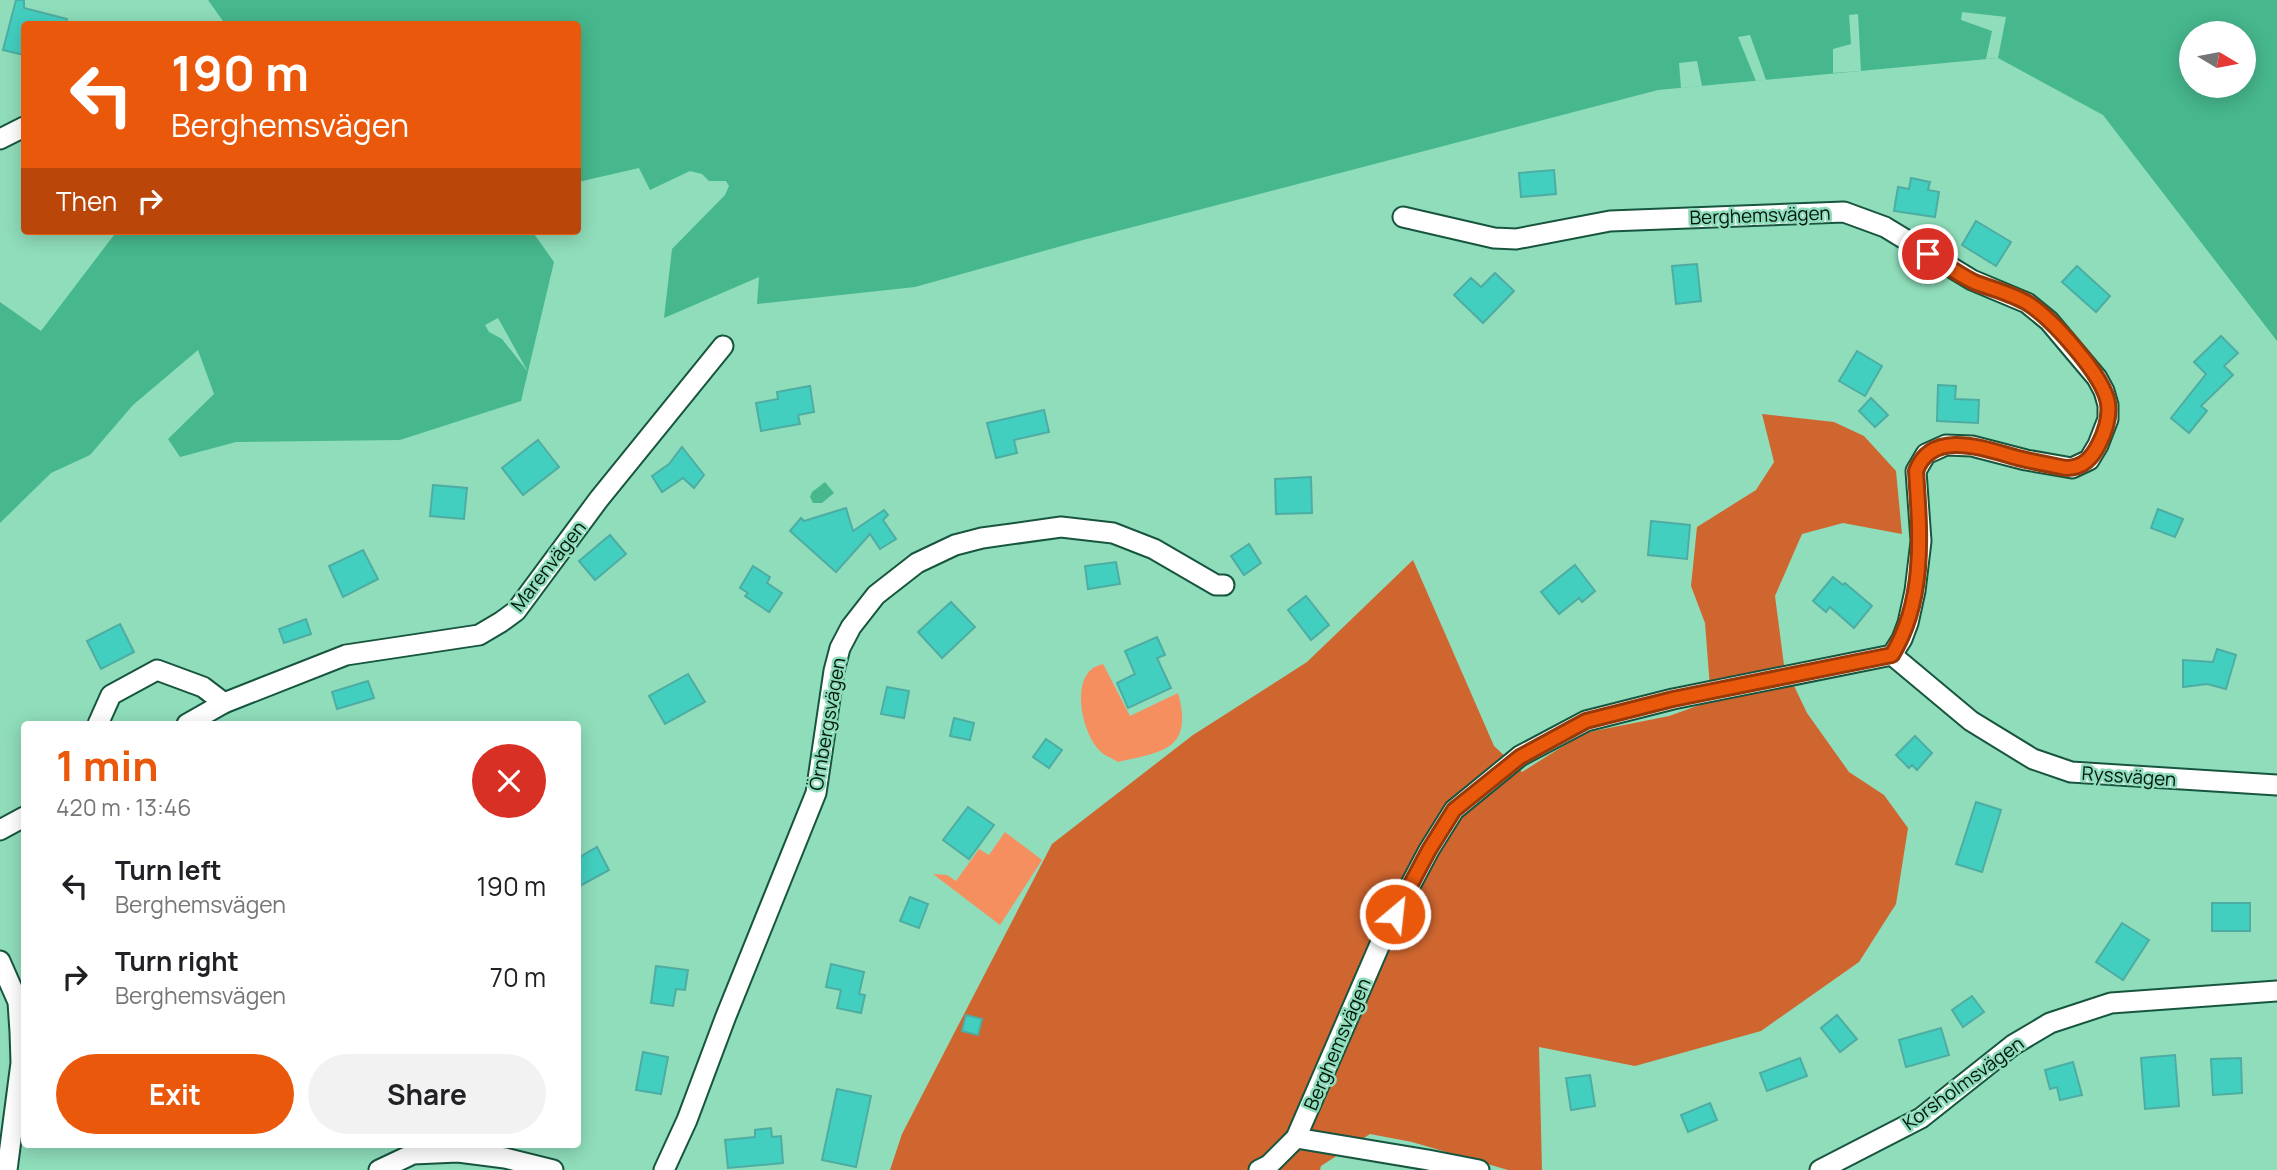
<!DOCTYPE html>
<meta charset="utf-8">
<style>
body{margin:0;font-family:Manrope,sans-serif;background:#f2f2f2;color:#202124;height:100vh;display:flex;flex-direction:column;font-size:26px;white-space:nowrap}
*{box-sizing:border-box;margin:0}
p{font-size:23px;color:#757577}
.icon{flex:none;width:38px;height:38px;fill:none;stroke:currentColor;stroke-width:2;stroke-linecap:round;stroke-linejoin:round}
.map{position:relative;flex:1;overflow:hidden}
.sheet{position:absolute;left:21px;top:721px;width:560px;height:427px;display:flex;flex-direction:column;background:#fff;border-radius:7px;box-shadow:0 4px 18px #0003}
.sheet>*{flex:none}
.top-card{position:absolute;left:21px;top:21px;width:560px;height:214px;border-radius:7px;box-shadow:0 4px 18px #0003;background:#ea580c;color:#fff;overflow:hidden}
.needle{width:46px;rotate:100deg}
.buttons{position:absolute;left:2179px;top:21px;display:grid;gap:14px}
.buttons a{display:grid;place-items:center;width:77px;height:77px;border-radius:50%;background:#fff;box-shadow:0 4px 18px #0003;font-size:35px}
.pin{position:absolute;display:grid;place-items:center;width:60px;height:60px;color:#fff;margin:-30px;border:4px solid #fff;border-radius:50%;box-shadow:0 2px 7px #0007}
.me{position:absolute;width:77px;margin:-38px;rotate:28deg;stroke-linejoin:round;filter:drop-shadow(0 0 5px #0008)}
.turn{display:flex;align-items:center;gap:24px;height:147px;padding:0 35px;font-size:32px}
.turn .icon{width:91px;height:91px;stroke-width:2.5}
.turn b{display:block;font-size:49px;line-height:60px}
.then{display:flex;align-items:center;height:66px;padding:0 35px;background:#0003;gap:14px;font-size:26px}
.round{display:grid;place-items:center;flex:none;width:74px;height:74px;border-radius:37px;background:#f2f2f2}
.overview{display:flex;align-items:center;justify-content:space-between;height:119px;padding:0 35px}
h1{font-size:42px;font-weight:700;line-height:52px;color:#ea580c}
.cta{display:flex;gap:14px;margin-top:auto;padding:14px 35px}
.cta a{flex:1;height:80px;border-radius:42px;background:#ea580c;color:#fff;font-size:28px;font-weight:700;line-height:80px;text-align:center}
.cta a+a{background:#f2f2f2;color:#202124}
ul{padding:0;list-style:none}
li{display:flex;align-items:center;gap:21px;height:91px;padding:0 35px}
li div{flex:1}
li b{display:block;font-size:26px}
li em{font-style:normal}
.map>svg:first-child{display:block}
.green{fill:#f68f5f}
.forest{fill:#cf6630}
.water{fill:#47b78d;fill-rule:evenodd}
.pier{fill:#8fddbb}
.building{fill:#43cfc0;stroke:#4eada2;stroke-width:2}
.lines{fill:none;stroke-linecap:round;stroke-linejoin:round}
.minor-casing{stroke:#17553f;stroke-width:23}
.minor{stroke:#fff;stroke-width:19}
.route-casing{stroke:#983908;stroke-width:18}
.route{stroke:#ea580c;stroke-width:12}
.labels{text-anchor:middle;stroke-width:5;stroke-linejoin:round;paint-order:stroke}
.street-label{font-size:19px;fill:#00160d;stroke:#8fddbb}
</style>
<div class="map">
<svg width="2277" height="1170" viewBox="0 0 2277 1170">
<rect width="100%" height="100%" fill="#8fddbb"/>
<!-- green -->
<g class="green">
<path d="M1103,664L1130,716L1178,693C1194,750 1162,752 1118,762C1112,758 1103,755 1099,750C1083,734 1071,683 1093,668C1096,666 1100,665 1103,664Z"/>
<path d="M1005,832L1042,860L1000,925L933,874L947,875L956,881L979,849L989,855Z"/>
</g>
<!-- forest -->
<path class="forest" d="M1762,414L1834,422L1864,436L1896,471L1902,534L1843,523L1802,534L1775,596L1784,665L1807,713L1849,772L1884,795L1908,828L1896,904L1859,962L1761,1031L1635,1066L1539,1047L1542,1170H1508L1412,1142L1370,1134L1321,1166L1320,1170H890L902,1134L1052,844L1193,735L1307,662L1413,560L1494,746L1522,772L1584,733L1669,716L1711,701L1705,623L1691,586L1697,527L1756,490L1774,462Z"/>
<!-- water -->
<g class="water">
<path d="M208,0H2277V341L2103,115L1998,58L1658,90L1083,240L915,287L757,304L759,277L664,318L672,249L725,195L729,186L726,181H709L702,174L690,171L650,190L639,168L578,182V24H225ZM2191,33H2244V86H2191Z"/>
<path d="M117,231H532L554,262L521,401L400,440L236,442L180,457L168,439L214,394L198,350L133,405L90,455L51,473L0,523V302L41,331Z"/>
<path d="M825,482L834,493L822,503H813L810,497L812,492Z"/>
</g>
<!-- pier -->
<g class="pier">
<path d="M1962,12L2006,17L1998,58L1986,59L1992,31L1961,20Z"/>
<path d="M1858,14L1861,71L1833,73V49L1851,44L1849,15Z"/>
<path d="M1750,35L1766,80L1756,81L1738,37Z"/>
<path d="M1697,61L1702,86L1681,88L1679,63Z"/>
<path d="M498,318L528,372L502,339L489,332L485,325Z"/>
</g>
<!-- building -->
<g class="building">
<path d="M16,0H24V8L67,19L66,24H24V55L3,50Z"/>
<path d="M1554,170L1556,194L1521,197L1519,173Z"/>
<path d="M1911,178L1930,182L1928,190L1939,192L1935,217L1894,211L1898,187L1909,189Z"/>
<path d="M1976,221L2011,242L1996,266L1962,245Z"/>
<path d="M1697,264L1701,301L1676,304L1672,266Z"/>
<path d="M2077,266L2110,296L2096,312L2062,282Z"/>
<path d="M1495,273L1514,291L1483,323L1454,295L1471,278L1481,287Z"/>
<path d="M2221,336L2238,353L2224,366L2233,375L2201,406L2207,411L2189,433L2171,418L2206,374L2194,362Z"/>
<path d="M1857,351L1882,366L1865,396L1839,381Z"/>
<path d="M1938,385L1956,386L1955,399L1979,400L1978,423L1937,421Z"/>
<path d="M810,386L814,412L798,415L800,424L761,431L756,403L778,399L777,392Z"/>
<path d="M1871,398L1888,415L1875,427L1859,411Z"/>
<path d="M1044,410L1049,432L1014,440L1017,453L996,458L987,423Z"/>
<path d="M538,440L559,467L523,495L502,468Z"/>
<path d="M682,447L704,475L694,488L683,478L662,492L652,476L669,464Z"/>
<path d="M1311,477L1312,513L1276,514L1275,479Z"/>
<path d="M433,485L467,488L464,519L430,516Z"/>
<path d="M846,508L853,531L884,510L888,515L883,520L896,539L880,549L870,534L836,572L790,531L801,518L804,521Z"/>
<path d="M2158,509L2183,519L2175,537L2151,528Z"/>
<path d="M1651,521L1690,525L1687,559L1648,555Z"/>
<path d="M610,535L626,554L595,580L579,561Z"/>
<path d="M1249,544L1261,563L1244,575L1231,556Z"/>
<path d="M363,550L378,579L343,597L329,566Z"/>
<path d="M1116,562L1120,584L1088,589L1085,566Z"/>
<path d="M1575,565L1595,591L1582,602L1579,598L1559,614L1541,592Z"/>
<path d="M753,566L770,577L767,583L782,593L769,612L745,596L748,593L740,588Z"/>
<path d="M1833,577L1843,585L1845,583L1872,606L1854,628L1830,607L1826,612L1813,601Z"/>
<path d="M1306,596L1329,625L1311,640L1288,610Z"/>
<path d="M951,602L975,627L942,658L918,632Z"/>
<path d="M306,619L311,634L284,643L279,629Z"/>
<path d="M120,624L134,652L101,669L87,641Z"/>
<path d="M1157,637L1165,655L1157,658L1171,688L1128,708L1117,683L1135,674L1125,651Z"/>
<path d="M2217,649L2236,655L2226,689L2207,684L2183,687V660L2213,662Z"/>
<path d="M688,674L705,702L665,724L649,696Z"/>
<path d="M368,681L374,698L337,709L332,692Z"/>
<path d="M887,687L909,691L904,718L881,714Z"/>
<path d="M954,718L974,723L970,740L950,736Z"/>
<path d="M1915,736L1932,753L1917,770L1912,765L1909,768L1896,755Z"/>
<path d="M1046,739L1062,750L1049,768L1033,757Z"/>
<path d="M1976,802L2001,810L1982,872L1956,864Z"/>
<path d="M968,807L994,825L969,859L943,840Z"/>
<path d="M597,847L609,870L578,887V858Z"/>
<path d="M910,897L928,904L919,928L900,921Z"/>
<rect x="2212" y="903" width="38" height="28"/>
<path d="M2122,923L2149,940L2123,980L2096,962Z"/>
<path d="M831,964L864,972L859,994L865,995L861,1013L837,1008L841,990L826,987Z"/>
<path d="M656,966L688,970L685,990L676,989L673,1006L651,1003Z"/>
<path d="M1972,996L1984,1012L1963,1027L1952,1010Z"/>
<path d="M966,1015L982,1019L978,1035L962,1031Z"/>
<path d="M1837,1015L1857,1039L1840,1052L1821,1028Z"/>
<path d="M1941,1028L1949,1055L1906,1067L1899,1040Z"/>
<path d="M643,1052L668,1057L661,1094L636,1090Z"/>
<path d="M2175,1055L2179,1106L2145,1109L2141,1058Z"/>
<path d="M1800,1058L1807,1076L1767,1091L1760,1073Z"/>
<path d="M2241,1058L2242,1093L2213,1095L2211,1059Z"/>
<path d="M2073,1062L2082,1095L2060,1100L2057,1087L2050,1089L2045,1070Z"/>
<path d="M1590,1075L1595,1106L1571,1110L1566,1078Z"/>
<path d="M837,1089L871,1096L856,1167L822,1160Z"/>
<path d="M1710,1103L1717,1120L1688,1132L1681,1115Z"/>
<path d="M771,1128L772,1137L781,1136L783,1163L728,1168L725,1140L755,1137V1130Z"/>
</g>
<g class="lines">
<!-- minor casing -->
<g class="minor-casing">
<g id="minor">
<path d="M0,139L24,127"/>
<path d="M1892,655L1971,721L2033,759L2071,772L2277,785"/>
<path d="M98,724L111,695L157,670L203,687L224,703"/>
<path d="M187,724L224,703L346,655L479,635L501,622L516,611L599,499L723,346"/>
<path d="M0,830L24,817"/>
<path d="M0,961L18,1002L20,1032L21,1063L7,1170"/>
<path d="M1296,1138L1428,1160L1479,1170"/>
<path d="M379,1170L413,1154L458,1152L505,1158L553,1170"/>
<path d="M664,1170L687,1120L726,1016L816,793L834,671L840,648L851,627L876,595L917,563L955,545L982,538L1061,527L1113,533L1154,549L1216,585H1224"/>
<path d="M1259,1170L1269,1165L1296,1138L1384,935L1429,850L1454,810L1520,756L1586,721L1673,699L1892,655L1902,639L1908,623L1915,591L1921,541L1916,471L1926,454L1946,445L1972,446L2026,460L2072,468L2089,460L2098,445L2108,419V405L2104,391L2097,378L2049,321L2027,303L1972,280L1885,227L1844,212L1610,221L1516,239L1494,238L1403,217"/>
<path d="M1820,1170L1921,1118L2013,1045L2050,1023L2111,1003L2277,991"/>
</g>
</g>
<!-- minor -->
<use href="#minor" class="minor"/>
</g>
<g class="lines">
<!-- route casing -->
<g class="route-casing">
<path id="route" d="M1395,914L1429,850L1454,810L1520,757L1586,721L1673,699L1892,655C1926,599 1920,533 1916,471C1932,428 1985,449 2018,458C2034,462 2050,465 2066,468C2083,468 2092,458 2099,444C2105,432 2110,417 2108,403C2103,375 2053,320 2029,304C2013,294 1992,289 1974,282C1958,274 1943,263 1928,254"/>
</g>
<!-- route -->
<use href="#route" class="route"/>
</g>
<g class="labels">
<!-- street labels -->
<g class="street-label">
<text transform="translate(1760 215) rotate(-2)" y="7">Berghemsvägen</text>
<text transform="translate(548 566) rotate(-52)" y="7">Marenvägen</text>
<text transform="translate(827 724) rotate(-80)" y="7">Örnbergsvägen</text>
<text transform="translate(2129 776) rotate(4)" y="7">Ryssvägen</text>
<text transform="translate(1337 1044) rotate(-67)" y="7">Berghemsvägen</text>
<text transform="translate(1963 1083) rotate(-36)" y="7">Korsholmsvägen</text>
</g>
</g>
</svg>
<div class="buttons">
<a><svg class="needle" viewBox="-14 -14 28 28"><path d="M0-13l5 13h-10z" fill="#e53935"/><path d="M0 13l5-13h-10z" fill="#757577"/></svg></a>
</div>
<div class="pin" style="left:1928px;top:254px;background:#d93025"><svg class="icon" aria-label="arrive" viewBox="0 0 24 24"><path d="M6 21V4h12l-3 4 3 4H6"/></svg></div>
<svg class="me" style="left:1395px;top:914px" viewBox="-20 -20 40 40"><circle r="17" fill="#ea580c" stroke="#fff" stroke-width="3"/><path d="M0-11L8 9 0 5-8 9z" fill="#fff"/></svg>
<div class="top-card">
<div class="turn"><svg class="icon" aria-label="left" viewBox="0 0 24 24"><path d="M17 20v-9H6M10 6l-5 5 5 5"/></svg><div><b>190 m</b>Berghemsvägen</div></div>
<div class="then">Then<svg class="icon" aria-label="right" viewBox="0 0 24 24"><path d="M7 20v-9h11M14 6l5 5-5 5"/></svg></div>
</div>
<section class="sheet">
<div class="overview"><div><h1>1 min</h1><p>420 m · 13:46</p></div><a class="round" style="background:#d93025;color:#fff"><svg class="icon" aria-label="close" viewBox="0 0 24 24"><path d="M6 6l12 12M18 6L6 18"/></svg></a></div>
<ul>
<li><svg class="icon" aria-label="left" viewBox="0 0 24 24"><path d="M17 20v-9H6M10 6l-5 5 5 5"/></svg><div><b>Turn left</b><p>Berghemsvägen</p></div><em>190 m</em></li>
<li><svg class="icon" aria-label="right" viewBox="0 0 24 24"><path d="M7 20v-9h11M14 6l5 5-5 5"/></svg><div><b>Turn right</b><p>Berghemsvägen</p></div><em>70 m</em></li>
</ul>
<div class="cta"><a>Exit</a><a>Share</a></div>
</section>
</div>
